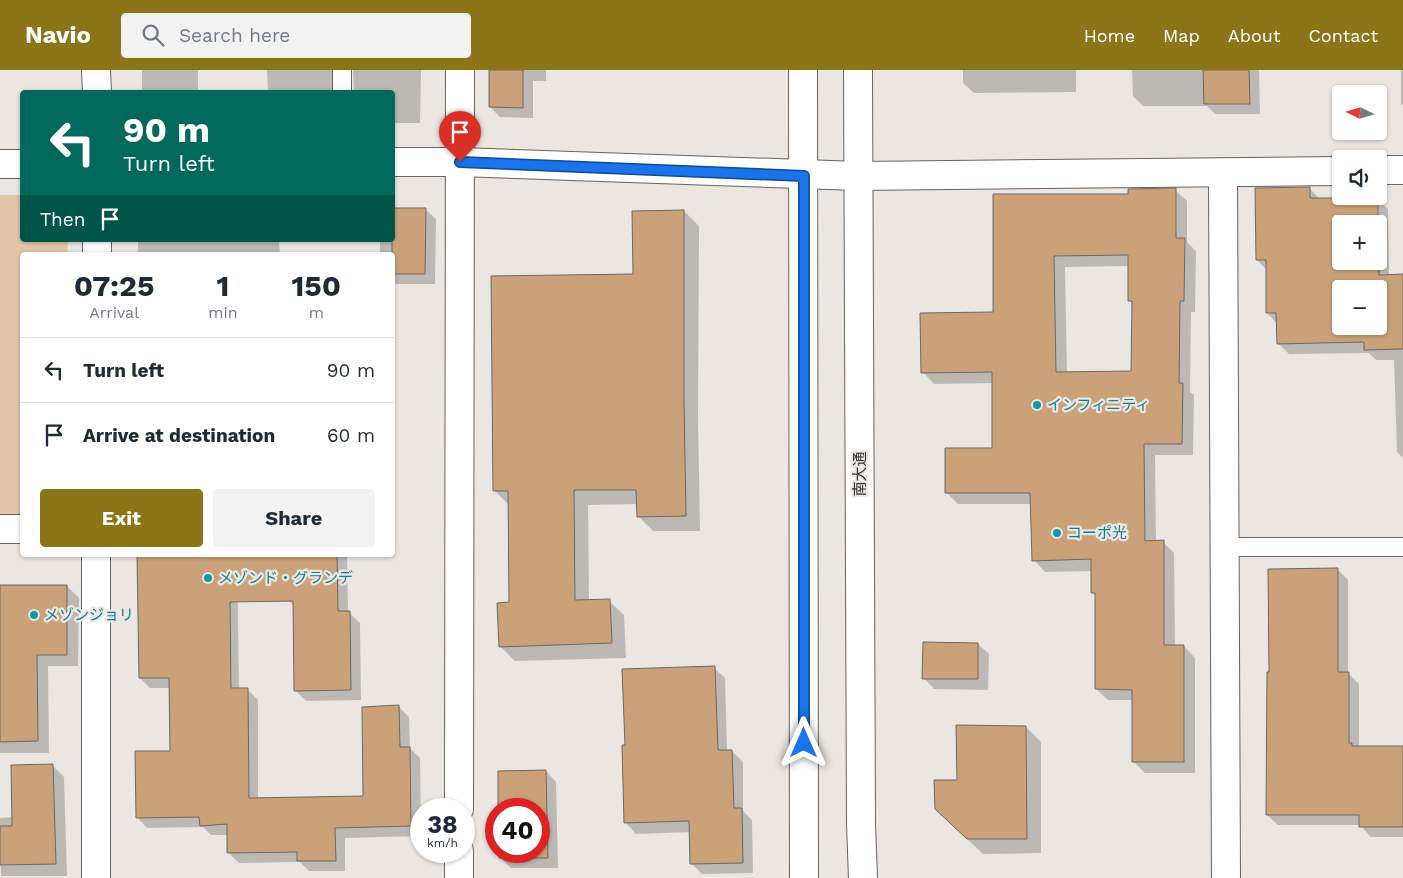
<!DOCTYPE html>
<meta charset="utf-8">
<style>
body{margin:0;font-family:"Work Sans","Noto Sans JP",sans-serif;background:#f2f2f3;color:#1f2937;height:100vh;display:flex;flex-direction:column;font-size:19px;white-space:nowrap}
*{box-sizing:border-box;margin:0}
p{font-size:16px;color:#747a83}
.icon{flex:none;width:28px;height:28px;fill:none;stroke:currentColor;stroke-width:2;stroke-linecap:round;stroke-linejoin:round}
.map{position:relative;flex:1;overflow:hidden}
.side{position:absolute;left:20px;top:182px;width:375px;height:305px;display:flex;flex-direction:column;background:#fff;border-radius:5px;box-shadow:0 1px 4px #0004}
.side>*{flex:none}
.hud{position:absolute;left:20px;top:20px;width:375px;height:152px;border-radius:5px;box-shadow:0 1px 4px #0004;background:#00695c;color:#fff;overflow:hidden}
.needle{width:32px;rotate:275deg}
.buttons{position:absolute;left:1332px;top:15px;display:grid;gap:10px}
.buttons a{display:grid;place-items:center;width:55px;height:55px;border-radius:5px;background:#fff;box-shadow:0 1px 4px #0004;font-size:25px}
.speed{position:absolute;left:410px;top:728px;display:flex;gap:10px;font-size:25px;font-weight:700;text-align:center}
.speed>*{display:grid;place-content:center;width:65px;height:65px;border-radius:50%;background:#fff;box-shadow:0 1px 4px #0004;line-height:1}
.speed small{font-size:12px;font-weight:400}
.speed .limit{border:8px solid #d22;background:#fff;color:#111}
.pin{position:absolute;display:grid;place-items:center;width:42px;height:42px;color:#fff;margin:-51px -21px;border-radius:50% 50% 50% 0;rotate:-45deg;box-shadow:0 0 5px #0007}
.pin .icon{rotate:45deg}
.me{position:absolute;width:55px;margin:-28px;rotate:0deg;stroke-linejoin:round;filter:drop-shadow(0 0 4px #0008)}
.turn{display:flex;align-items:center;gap:18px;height:105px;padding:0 20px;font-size:22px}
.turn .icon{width:65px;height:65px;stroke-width:2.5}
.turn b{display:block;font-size:35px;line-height:42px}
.then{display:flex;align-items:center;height:48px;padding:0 20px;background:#0003;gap:10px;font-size:19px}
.eta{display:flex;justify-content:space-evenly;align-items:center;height:85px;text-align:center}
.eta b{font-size:30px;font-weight:700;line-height:35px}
.action{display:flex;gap:10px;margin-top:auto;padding:10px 20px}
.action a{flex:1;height:58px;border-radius:5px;background:#8c7519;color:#fff;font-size:20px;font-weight:700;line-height:58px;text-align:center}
.action a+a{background:#f2f2f3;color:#1f2937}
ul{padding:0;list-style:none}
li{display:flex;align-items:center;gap:15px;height:65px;padding:0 20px;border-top:1px solid #e0e1e3}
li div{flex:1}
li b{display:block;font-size:19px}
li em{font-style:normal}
header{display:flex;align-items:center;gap:30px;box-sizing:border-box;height:70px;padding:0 25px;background:#8c7519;color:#fff}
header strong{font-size:24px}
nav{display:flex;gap:28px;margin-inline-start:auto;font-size:18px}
.search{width:350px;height:45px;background:#f2f2f3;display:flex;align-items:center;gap:12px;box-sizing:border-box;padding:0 18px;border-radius:5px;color:#747a83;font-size:19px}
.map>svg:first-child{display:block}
.green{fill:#e4c5a8}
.shadow{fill:#0003;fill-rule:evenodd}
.building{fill:#cba179;stroke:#6c6864;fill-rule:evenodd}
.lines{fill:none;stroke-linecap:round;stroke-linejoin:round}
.service-casing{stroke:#68635f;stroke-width:20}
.minor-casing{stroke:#68635f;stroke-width:30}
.tertiary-casing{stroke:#68635f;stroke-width:30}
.service{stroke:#fff;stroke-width:18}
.minor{stroke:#fff;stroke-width:28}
.tertiary{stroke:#fff;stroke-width:28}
.route-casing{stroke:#114b97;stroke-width:12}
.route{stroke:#1a73e8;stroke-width:9}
.culture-dot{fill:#0f9aa8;stroke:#ebe6e1;stroke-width:2}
.labels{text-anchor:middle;stroke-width:4.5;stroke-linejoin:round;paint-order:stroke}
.culture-label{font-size:15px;fill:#0d838f;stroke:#ebe6e1;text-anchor:start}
.street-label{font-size:15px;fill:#302e2c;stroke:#ebe6e1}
</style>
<header>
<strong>Navio</strong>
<div class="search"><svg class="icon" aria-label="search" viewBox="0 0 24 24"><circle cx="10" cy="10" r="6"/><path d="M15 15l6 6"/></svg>Search here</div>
<nav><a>Home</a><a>Map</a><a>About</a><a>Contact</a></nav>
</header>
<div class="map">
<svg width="1403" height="808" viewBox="0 0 1403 808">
<rect width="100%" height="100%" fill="#ebe6e1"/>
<!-- green -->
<path class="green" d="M0,125H22V170H68L67,185H22V445H0Z"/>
<!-- shadow -->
<g class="shadow">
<rect x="142" y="0" width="56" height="22"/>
<path d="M267,0H347L341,22H268Z"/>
<path d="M353,0H421L420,53H392V22H354Z"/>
<path d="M490,0H546V11H533V48L500,47L490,37Z"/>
<path d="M963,0H1076V22L974,23L963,13Z"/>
<path d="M1132,0H1259L1260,44H1215L1207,36H1143L1133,26Z"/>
<path d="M1401,0H1403V35L1401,34Z"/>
<path d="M1309,118L1320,129H1377L1388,139L1389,206H1403V388L1397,382L1394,290H1376L1369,283L1289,284L1278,273L1277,253L1267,243V200L1257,190ZM1341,154H1379V191H1341ZM1341,219H1379V256H1341Z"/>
<path d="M1175,120L1187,131V172L1196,181L1195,242H1191L1190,322L1194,325L1193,385H1155L1156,472H1163L1174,483L1175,576H1184L1195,588V703H1145L1134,692L1133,630H1108L1096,619L1097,527L1093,523L1092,501L1045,502L1034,490L1032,434H958L946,422L993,379V313L934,314L923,302L994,244V125H1130ZM1129,196V230L1133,234V303H1067L1065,197Z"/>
<path d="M425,139L436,149L435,214H392V185H380V170H392Z"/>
<path d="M684,141L699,156L698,348L700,461H653L638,446V434L588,435L589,531H609L624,545L626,588L515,591L500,576L511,533L509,435L495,421L634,205Z"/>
<path d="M138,170H279L280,185H138Z"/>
<path d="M138,485H237L239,620L247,619L258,630V729L364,727L399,637L409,647L410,678L420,688L421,766L345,768V801H309L300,792L239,793L228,782V765H211L203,757L147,758L137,747L171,682L170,618H150L140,608Z"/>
<path d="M289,485H347L348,542L360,553L361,630L306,631L295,620V537L289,531Z"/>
<path d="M1337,499L1348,510V603L1359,614V677H1403V767H1371L1360,755H1278L1267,745L1270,603Z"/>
<path d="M0,516H67L79,528L78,596H48L49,683H0Z"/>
<path d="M978,574L989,584L988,620L934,619L924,608Z"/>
<path d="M714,598L725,608L727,681H732L743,692V741L752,750L753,803L702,804L692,794L691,762L636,764L626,753V676Z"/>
<path d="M1026,657L1041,672V783L983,784L951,754L958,711Z"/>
<path d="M53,696L64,707L67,806H1L0,748L13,747Z"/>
<path d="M546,701L556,712L558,798H511L500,788L539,781V739Z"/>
</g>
<!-- building -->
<g class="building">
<path d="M489,0H523V38L489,37Z"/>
<path d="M1203,0H1249L1250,34H1204Z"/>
<path d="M1310,117V128H1378V154H1341V191H1379V172V205L1403,204V279L1364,280V272L1277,274L1276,243H1266V190H1256L1255,118ZM1341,219H1379V256H1341Z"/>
<path d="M1176,118V168H1185L1184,231H1180L1179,313H1183L1182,374H1144L1145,471L1164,470V575H1184V692H1132V620L1095,619V523H1091V489L1032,491L1030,423H945V378H992V302L921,303L920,243L993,242V124H1128V119ZM1128,185V231H1132L1131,301L1056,302L1054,186Z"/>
<path d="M392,138H426L425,204H392Z"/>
<path d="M684,140V332L686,446L637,447L636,420H574L575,530L610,529L612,573L499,577L497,533L509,532L508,421H493L491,206L633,204L632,141Z"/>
<path d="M137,485H337L338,541H350L351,620L294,621L293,531L230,532L231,618H248L249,728L363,726L362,637L399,635L400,677H410L411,756L335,758L336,791H297V782L227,783V754L200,756L199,747L136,748L135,681H170L169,608H139Z"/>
<path d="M1338,498V602H1349V673H1352V676H1403V757H1359V745H1266L1267,602H1269L1268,499Z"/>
<path d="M0,515H67V585H37L38,671L0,672Z"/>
<path d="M923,572L978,573V609H922Z"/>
<path d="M715,596L718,680H732L734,738H742L743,793L690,794L689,751L624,753L622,675H625L622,599Z"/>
<path d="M956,655L1026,656L1027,769H967L935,739L934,710H957Z"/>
<path d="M53,694L56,794L0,795V756H12L11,695Z"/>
<path d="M546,700L548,788H499V781H539V739H498V701Z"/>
</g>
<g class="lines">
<!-- service casing -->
<g class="service-casing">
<g id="service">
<path d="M342,0V22"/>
<path d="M1224,477H1403"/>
</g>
</g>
<!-- minor casing -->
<g class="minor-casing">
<g id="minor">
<path d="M96,0L97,22"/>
<path d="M392,92H460L858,106L1341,101"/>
<path d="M0,94H22"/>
<path d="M1379,100H1403"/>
<path d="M1223,103L1226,808"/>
<path d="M97,185V170"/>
<path d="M0,459H22"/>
<path d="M96,485V808"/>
<path d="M459,739L460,0"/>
<path d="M459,808V781"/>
</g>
</g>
<!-- tertiary casing -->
<g class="tertiary-casing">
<g id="tertiary">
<path d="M803,0L804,808"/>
<path d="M858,0L861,754L863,808"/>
</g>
</g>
<!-- service -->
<use href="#service" class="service"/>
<!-- minor -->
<use href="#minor" class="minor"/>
<!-- tertiary -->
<use href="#tertiary" class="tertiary"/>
</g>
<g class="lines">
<!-- route casing -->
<g class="route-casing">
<path id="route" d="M460,92L804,106V673"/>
</g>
<!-- route -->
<use href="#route" class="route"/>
</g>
<!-- markers -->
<g class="culture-dot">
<circle cx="1037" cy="335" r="5"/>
<circle cx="1057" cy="463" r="5"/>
<circle cx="208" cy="508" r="5"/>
<circle cx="34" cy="545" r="5"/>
</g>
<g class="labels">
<!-- culture labels -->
<g class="culture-label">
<text x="1047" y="340">インフィニティ</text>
<text x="1067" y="468">コーポ光</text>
<text x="218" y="513">メゾンド・グランデ</text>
<text x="44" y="550">メゾンジョリ</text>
</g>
<!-- street labels -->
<g class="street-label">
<text transform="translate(860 404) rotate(-90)" y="5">南大通</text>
</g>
</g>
</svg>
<div class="buttons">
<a><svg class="needle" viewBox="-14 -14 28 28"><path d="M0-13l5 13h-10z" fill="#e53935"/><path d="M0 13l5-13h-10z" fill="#747a83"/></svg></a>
<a><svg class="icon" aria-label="sound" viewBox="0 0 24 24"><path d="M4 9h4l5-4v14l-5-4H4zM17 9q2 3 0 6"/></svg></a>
<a>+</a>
<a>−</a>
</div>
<div class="speed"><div>38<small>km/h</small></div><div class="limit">40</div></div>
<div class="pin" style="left:460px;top:92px;background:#d93025"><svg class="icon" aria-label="arrive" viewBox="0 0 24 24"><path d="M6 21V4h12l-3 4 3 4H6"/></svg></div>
<svg class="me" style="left:804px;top:673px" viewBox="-20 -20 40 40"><path d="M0-17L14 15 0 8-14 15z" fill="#1a73e8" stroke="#fff" stroke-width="4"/></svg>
<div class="hud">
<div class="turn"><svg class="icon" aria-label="left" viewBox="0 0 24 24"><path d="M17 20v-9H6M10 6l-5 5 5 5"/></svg><div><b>90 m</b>Turn left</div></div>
<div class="then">Then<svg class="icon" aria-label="arrive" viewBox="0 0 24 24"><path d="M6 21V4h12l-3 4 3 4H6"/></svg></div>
</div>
<section class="side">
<div class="eta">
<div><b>07:25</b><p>Arrival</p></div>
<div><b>1</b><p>min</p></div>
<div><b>150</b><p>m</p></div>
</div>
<ul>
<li><svg class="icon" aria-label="left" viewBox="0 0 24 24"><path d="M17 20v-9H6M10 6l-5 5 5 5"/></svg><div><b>Turn left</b></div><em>90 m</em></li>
<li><svg class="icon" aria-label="arrive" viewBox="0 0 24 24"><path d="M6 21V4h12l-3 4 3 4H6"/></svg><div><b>Arrive at destination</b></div><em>60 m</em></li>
</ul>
<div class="action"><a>Exit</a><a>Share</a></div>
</section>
</div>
